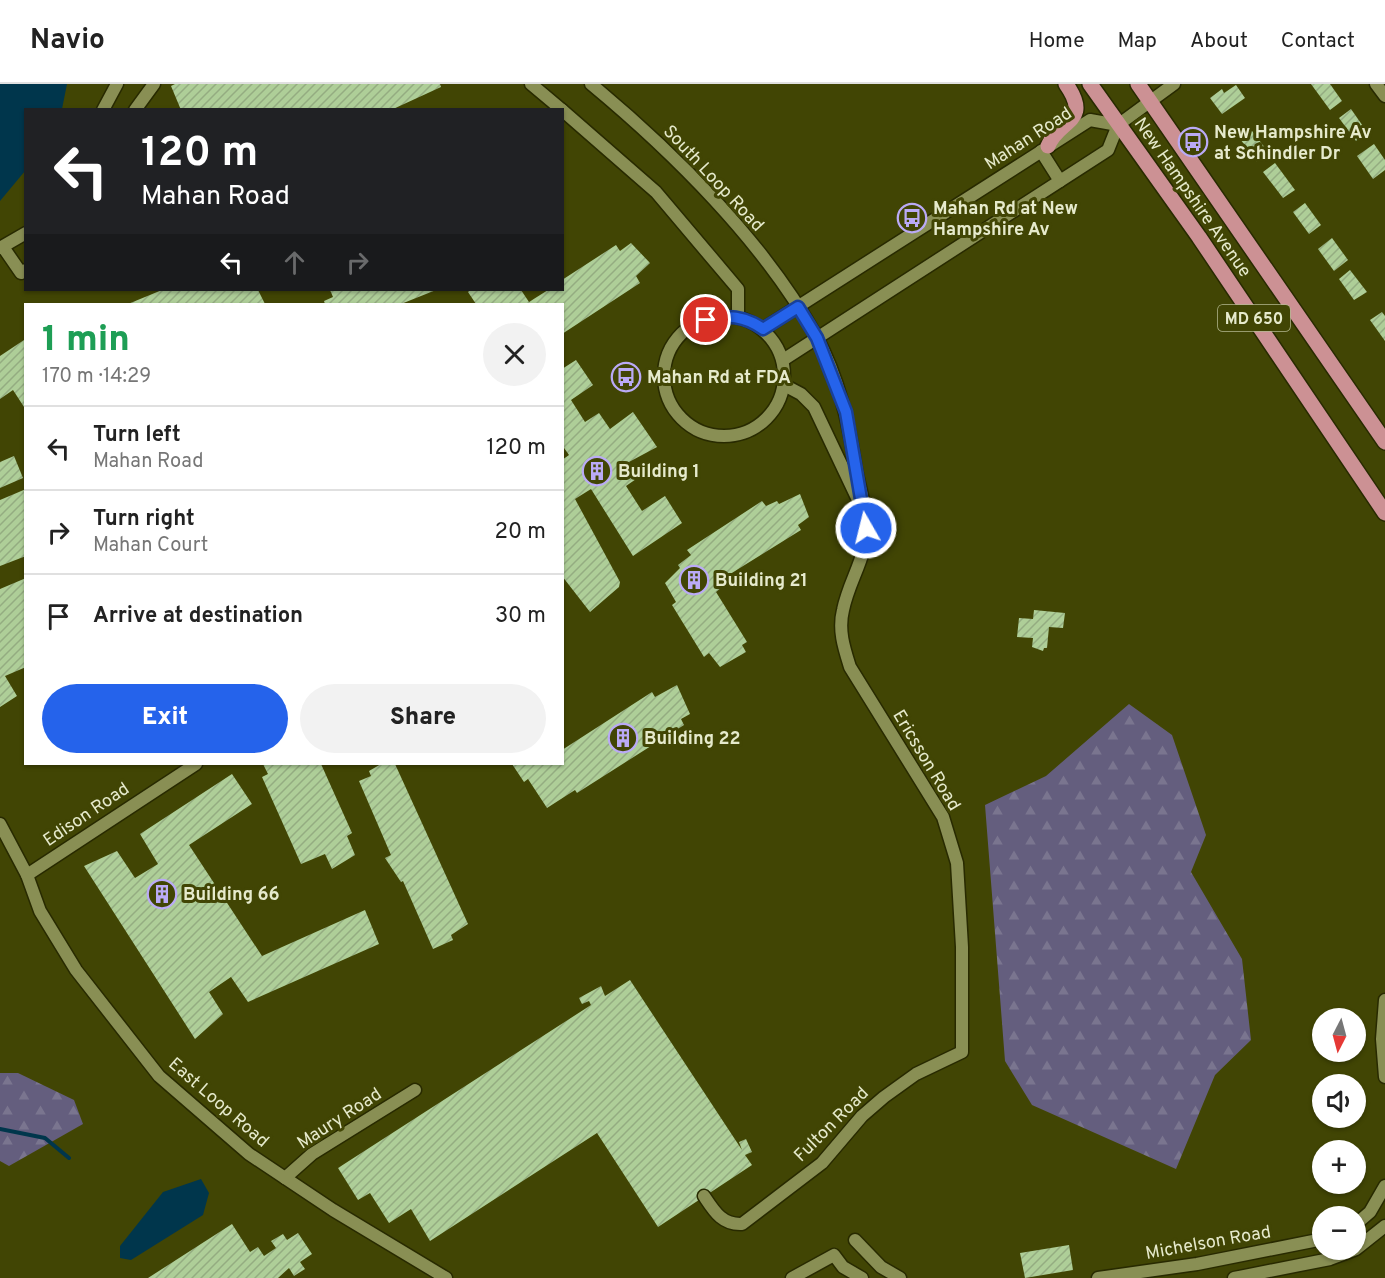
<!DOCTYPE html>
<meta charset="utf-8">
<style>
body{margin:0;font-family:Overpass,sans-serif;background:#f2f2f2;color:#222;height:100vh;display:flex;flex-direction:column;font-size:22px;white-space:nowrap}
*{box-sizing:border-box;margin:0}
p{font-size:20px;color:#767676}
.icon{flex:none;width:33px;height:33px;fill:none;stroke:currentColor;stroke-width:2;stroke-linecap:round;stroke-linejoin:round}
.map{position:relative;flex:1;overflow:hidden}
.sheet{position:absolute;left:24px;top:219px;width:540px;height:462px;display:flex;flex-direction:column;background:#fff;border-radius:0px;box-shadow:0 2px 4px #0004}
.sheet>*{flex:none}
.guide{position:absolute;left:24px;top:24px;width:540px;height:183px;border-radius:0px;box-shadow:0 2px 4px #0004;background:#202124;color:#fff;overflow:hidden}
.needle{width:39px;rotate:186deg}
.controls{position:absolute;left:1312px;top:924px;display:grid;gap:12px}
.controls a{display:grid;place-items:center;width:54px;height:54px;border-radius:50%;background:#fff;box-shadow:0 2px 4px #0004;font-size:30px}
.pin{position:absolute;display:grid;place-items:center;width:51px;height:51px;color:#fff;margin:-26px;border:3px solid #fff;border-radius:50%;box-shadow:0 2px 6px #0007}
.me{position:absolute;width:66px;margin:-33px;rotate:352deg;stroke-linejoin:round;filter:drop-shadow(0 0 4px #0008)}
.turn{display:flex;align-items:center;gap:21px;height:126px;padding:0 18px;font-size:27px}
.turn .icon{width:78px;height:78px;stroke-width:2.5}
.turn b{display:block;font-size:42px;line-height:51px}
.lanes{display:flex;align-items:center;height:57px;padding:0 18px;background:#0003;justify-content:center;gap:30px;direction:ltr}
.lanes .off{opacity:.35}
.round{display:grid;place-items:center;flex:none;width:63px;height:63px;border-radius:32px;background:#f2f2f2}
.overview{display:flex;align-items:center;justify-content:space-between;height:102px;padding:0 18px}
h1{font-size:36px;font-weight:800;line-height:45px;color:#1e9e55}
.action{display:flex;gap:12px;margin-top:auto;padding:12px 18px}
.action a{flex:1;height:69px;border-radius:36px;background:#2563eb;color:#fff;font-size:24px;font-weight:800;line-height:69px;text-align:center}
.action a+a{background:#f2f2f2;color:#222}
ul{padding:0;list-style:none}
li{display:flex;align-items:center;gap:18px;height:84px;padding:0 18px;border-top:2px solid #e0e0e0}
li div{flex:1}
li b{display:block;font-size:22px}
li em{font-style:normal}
header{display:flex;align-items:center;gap:36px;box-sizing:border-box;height:84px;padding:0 30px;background:#fff;border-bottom:2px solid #e0e0e0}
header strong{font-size:28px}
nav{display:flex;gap:33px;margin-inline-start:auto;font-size:21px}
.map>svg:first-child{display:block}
.forest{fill:url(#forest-firs)}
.water{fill:#00364c}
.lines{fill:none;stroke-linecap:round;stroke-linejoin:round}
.stream{stroke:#00364c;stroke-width:4}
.building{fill:url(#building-hatch)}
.minor-casing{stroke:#282a00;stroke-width:15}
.tertiary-casing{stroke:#282a00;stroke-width:15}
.primary-casing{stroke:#282a00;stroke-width:18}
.minor{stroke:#898f54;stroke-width:12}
.tertiary{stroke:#898f54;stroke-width:12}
.primary{stroke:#cc9194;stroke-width:15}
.route-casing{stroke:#184099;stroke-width:15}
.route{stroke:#2563eb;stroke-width:10}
.labels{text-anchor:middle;stroke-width:6;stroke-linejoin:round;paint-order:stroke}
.shield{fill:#414504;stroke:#b4b890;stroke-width:1.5}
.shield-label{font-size:16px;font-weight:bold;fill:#e6eacc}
.poi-label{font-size:18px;font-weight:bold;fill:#e6eacc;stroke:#414504;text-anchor:start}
.street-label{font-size:18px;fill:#e6eacc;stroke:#414504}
</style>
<header>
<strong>Navio</strong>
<nav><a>Home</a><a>Map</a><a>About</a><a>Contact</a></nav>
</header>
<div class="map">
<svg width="1385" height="1194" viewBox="0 0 1385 1194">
<defs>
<pattern id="forest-firs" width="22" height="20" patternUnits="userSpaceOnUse" patternTransform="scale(1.5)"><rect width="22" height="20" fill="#645e7e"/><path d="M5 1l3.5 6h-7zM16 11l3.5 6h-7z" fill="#7a758f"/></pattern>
<pattern id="building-hatch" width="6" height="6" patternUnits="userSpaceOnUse" patternTransform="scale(1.5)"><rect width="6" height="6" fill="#aece98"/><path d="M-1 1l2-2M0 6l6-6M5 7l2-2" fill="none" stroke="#94ac81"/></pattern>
</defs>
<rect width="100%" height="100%" fill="#414504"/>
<!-- forest -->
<g class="forest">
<path d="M1129,620L1172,651L1206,751L1191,788L1242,875L1251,956L1215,991L1176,1085L1032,1021L1005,977L985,721L1046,692Z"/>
<path d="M0,989H18L74,1016L83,1040L9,1082L0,1077Z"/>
</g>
<!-- water -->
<g class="water">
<path d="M0,0H67L62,25L26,26L25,87L0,117Z"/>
<path d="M201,1095L209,1109L203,1131L131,1176L120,1174V1162L163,1108Z"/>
</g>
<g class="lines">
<!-- stream -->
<path class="stream" d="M0,1045L45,1054L69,1074"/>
</g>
<!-- building -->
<g class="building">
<path d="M175,0H440L441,3L391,26H181L171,2Z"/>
<path d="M1311,0H1330L1342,17L1330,26Z"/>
<path d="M1236,1L1245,14L1222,30L1210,14L1222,5L1224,9Z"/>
<path d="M1351,25L1367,48L1356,57L1339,34Z"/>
<path d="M1249,43L1269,69L1257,78L1238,52Z"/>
<path d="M1374,60L1385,76V86L1373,95L1357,72Z"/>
<path d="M1275,79L1295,106L1283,114L1263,88Z"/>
<path d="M1305,119L1321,141L1309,150L1293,128Z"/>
<path d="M1332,154L1348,176L1334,187L1318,165Z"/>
<path d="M631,159L650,179L636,192L640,199L562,250V220H476L468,208L470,206H521L529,218L548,206H562V196L616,161L620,167Z"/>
<path d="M1350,186L1367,208L1354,216L1339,195Z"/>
<path d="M162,206H258L265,220H128Z"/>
<path d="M330,206H436L401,220H325L324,217L333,213Z"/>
<path d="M1382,228L1385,232V257L1370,236Z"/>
<path d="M24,256L26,258V326L13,306L0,315V272Z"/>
<path d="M576,276L593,301L571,316L585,338L599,329L610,345L633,328L657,363L629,378L639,393L626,402L642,427L665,412L682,439L633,472L591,405L575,415L620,498L619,503L590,528L562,492V376L569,371L562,361V285Z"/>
<path d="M14,372L23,394L0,404V378Z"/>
<path d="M26,405V472L0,482V416Z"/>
<path d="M800,410L809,433L798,441L801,446L719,497L722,503L716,508L747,558L742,561L746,568L720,583L709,569L704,573L672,521L676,518L665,499L680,484L678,481L691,471L687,466L762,417L766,422L777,417L779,420Z"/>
<path d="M26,494V583L5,592L17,612L0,623V505Z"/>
<path d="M1034,526L1065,529L1063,544L1049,543L1047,564H1044L1043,567L1032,563L1033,554L1017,553L1019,534L1033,535Z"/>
<path d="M677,601L690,630L681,635L684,641L577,709L575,706L547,724L528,695L524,698L512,680H562V666L652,608L655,613Z"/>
<path d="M263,680H321L352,749L347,752L355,771L332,785L325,770L301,780L262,693L268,690Z"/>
<path d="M381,680H395L468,840L451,851L453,856L433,865L403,797L401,798L385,774L391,771L359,697L371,692L369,687Z"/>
<path d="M232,690L252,720L189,761L262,872L365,826L379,860L248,918L231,893L209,908L223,930L195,955L84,782L117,767L135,794L158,780L140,750Z"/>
<path d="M630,896L742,1066L739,1058L746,1055L752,1068L745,1071L752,1081L658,1143L597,1049L430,1157L411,1125L389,1139L370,1109L358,1116L338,1084L591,921L589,917L582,920L579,914L601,902L605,912Z"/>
<path d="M232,1140L250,1168L258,1163L264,1172L276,1164L271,1157L283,1150L287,1156L298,1149L312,1170L300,1178L305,1185L294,1192L289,1184L278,1194H148Z"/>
<path d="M1069,1161L1073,1186L1025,1194L1020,1169Z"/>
</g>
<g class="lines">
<!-- minor casing -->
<g class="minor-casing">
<g id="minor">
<path d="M531,0L562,26"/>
<path d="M591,0C673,68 764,158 816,252C839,294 849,340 856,386C859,402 865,419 866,435C869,473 850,492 843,526C838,546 844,564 850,583L943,733L957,779L962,863V968L916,990L884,1013L862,1032L822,1079L742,1140C722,1141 714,1127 704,1112"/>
<path d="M1376,0L1385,12"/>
<path d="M103,26L117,0"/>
<path d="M135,26L154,0"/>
<path d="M562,26L656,108L738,205V233"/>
<path d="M1041,67L1060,97"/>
<path d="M3,163L21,189L26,186"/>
<path d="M0,164L26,149"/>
<circle cx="724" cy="292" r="60"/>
<path d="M763,245L1090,36L1118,41L1108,66L783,276"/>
<path d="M784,301L801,310L814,323L859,418"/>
<path d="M0,740L27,791L40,827L76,886L159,992L249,1070L333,1126L446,1194"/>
<path d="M27,791L196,680"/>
<path d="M1385,916L1382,955L1385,993"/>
<path d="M285,1094L312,1070L415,1006"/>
<path d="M1356,1140L1370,1128L1385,1102"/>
<path d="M855,1156L881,1183L900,1194"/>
<path d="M1356,1165L1385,1142"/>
<path d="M792,1194L834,1171L843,1183L862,1194"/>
<path d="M1098,1194L1197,1180L1323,1155"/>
<path d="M1234,1194L1330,1175L1354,1166"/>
</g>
</g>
<!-- tertiary casing -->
<g class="tertiary-casing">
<path id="tertiary" d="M1118,41L1174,0"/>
</g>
<!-- primary casing -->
<g class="primary-casing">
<g id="primary">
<path d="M1090,0L1199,153L1385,429"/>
<path d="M1138,0L1385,358"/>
<path d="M1048,62C1058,35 1093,39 1066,0"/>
</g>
</g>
<!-- minor -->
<use href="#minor" class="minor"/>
<!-- tertiary -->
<use href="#tertiary" class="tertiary"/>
<!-- primary -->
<use href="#primary" class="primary"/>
</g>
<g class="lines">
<!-- route casing -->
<g class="route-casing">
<path id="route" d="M706,236C727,230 745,232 763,245L798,223L817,254L846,328L866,444"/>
</g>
<!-- route -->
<use href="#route" class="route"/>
</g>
<!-- icons -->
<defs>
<g id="bus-ring" transform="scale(1.5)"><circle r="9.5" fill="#414504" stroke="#baaaf6" stroke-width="1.5"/><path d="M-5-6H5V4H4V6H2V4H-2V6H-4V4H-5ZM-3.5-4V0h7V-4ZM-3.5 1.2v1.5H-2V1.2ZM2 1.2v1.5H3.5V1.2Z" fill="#baaaf6"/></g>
<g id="building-ring" transform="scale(1.5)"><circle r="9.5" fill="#414504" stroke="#baaaf6" stroke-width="1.5"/><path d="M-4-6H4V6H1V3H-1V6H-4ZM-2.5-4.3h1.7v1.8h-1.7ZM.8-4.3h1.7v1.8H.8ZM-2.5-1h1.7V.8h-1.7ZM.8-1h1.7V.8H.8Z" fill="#baaaf6"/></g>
</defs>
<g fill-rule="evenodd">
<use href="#bus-ring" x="1193" y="58"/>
<use href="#bus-ring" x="912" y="134"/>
<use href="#bus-ring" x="626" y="293"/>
<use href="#building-ring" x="597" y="387"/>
<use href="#building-ring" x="694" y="496"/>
<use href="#building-ring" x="623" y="654"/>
<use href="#building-ring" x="162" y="810"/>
</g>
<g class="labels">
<!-- shield labels -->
<rect class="shield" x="1218" y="221" width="72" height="26" rx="4.5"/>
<g class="shield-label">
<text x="1254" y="240">MD 650</text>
</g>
<!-- poi labels -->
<g class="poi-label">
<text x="1214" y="54">New Hampshire Av<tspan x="1214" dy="21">at Schindler Dr</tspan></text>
<text x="933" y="130">Mahan Rd at New<tspan x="933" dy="21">Hampshire Av</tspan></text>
<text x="647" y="299">Mahan Rd at FDA</text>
<text x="618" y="393">Building 1</text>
<text x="715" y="502">Building 21</text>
<text x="644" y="660">Building 22</text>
<text x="183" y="816">Building 66</text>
</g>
<!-- street labels -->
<g class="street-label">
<text transform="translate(1028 54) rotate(-33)" y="6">Mahan Road</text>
<text transform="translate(714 94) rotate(47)" y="6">South Loop Road</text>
<text transform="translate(1193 113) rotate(55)" y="6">New Hampshire Avenue</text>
<text transform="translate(927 676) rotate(59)" y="6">Ericsson Road</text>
<text transform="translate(86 730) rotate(-34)" y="6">Edison Road</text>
<text transform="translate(219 1018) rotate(41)" y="6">East Loop Road</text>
<text transform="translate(339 1034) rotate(-33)" y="6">Maury Road</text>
<text transform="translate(831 1040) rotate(-45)" y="6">Fulton Road</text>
<text transform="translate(1208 1158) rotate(-10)" y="6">Michelson Road</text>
</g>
</g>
</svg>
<div class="controls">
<a><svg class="needle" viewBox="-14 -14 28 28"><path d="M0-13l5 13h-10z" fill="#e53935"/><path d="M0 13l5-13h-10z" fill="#767676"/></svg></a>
<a><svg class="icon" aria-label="sound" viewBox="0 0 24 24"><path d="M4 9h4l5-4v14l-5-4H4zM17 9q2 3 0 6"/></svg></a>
<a>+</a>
<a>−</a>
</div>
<div class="pin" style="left:706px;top:236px;background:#d93025"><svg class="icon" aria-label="arrive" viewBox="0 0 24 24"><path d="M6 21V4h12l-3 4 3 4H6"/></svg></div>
<svg class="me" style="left:866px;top:444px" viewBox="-20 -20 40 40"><circle r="17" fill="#2563eb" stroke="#fff" stroke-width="3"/><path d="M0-11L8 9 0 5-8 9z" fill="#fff"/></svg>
<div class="guide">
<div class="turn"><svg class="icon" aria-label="left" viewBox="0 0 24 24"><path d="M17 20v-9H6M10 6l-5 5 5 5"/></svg><div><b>120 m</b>Mahan Road</div></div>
<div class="lanes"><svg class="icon" aria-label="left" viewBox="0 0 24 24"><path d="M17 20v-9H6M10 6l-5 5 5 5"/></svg><svg class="icon off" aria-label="ahead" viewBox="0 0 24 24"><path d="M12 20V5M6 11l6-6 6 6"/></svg><svg class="icon off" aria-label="right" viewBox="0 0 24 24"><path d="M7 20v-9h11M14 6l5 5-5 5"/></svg></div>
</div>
<section class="sheet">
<div class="overview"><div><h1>1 min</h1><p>170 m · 14:29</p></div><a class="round"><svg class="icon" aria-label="close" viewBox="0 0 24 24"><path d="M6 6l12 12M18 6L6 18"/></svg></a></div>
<ul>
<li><svg class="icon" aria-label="left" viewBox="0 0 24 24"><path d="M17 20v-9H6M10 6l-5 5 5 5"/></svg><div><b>Turn left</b><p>Mahan Road</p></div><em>120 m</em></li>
<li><svg class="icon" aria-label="right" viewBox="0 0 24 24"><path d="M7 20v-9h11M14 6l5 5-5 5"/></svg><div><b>Turn right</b><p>Mahan Court</p></div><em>20 m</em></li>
<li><svg class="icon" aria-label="arrive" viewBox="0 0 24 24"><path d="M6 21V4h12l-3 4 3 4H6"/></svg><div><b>Arrive at destination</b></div><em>30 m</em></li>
</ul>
<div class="action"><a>Exit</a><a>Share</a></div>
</section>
</div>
